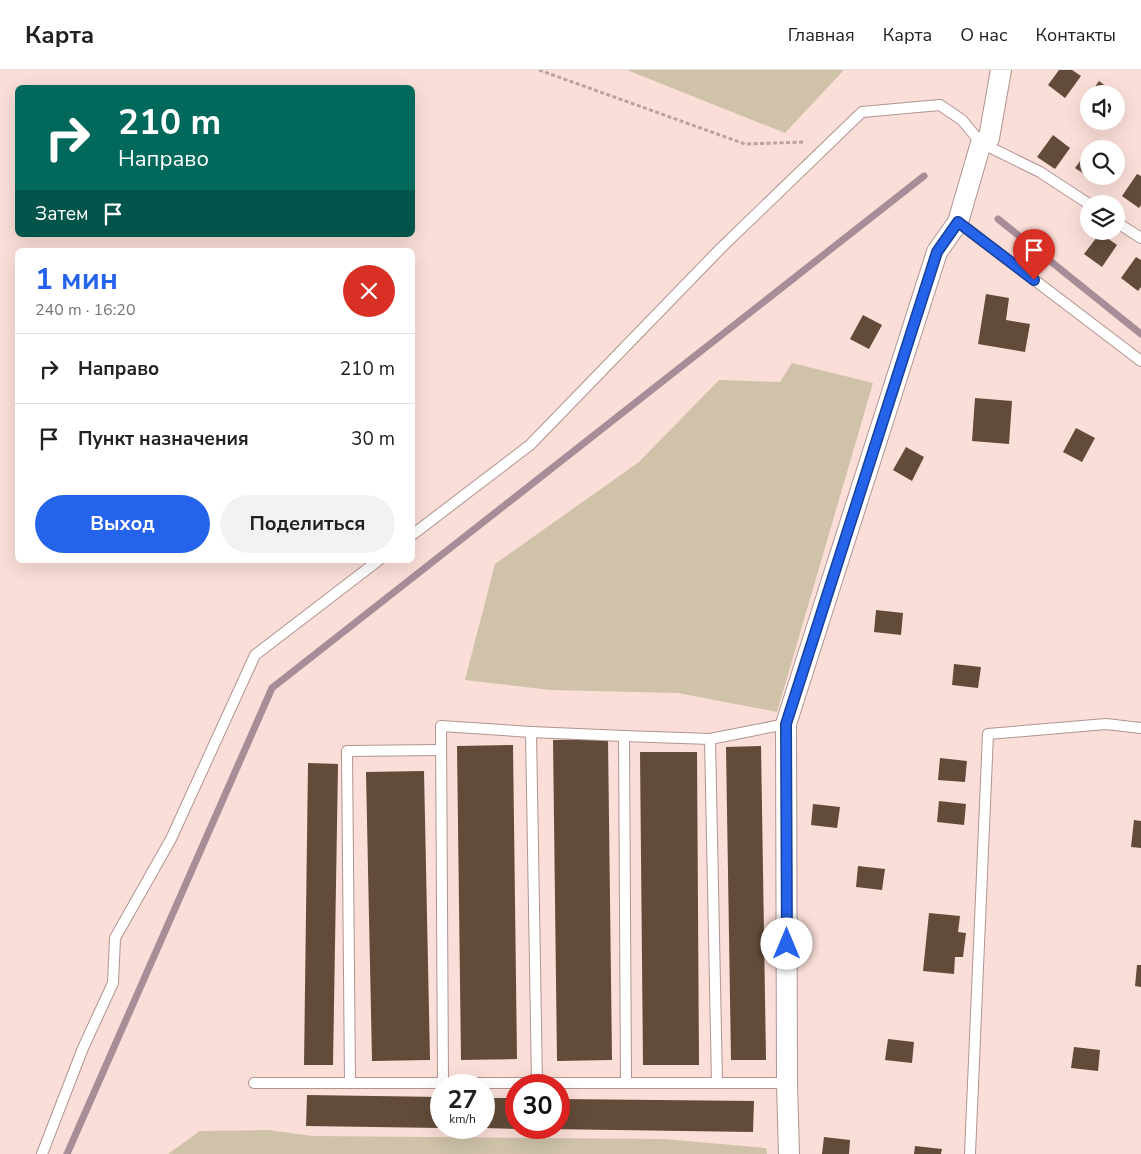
<!DOCTYPE html>
<html lang="ru">
<meta charset="utf-8">
<style>
body{margin:0;font-family:"Nunito Sans",sans-serif;background:#f2f2f2;color:#202124;height:100vh;display:flex;flex-direction:column;font-size:19px;white-space:nowrap}
*{box-sizing:border-box;margin:0}
p{font-size:16px;color:#757577}
.icon{flex:none;width:28px;height:28px;fill:none;stroke:currentColor;stroke-width:2;stroke-linecap:round;stroke-linejoin:round}
.map{position:relative;flex:1;overflow:hidden}
.panel{position:absolute;left:15px;top:178px;width:400px;height:315px;display:flex;flex-direction:column;background:#fff;border-radius:8px;box-shadow:0 5px 20px #0002}
.panel>*{flex:none}
.guide{position:absolute;left:15px;top:15px;width:400px;height:152px;border-radius:8px;box-shadow:0 5px 20px #0002;background:#00695c;color:#fff;overflow:hidden}
.tools{position:absolute;left:1080px;top:15px;display:grid;gap:10px}
.tools a{display:grid;place-items:center;width:45px;height:45px;border-radius:50%;background:#fff;box-shadow:0 5px 20px #0002;font-size:25px}
.speed{position:absolute;left:430px;top:1004px;display:flex;gap:10px;font-size:25px;font-weight:700;text-align:center}
.speed>*{display:grid;place-content:center;width:65px;height:65px;border-radius:50%;background:#fff;box-shadow:0 5px 20px #0002;line-height:1}
.speed small{font-size:12px;font-weight:400}
.speed .limit{border:8px solid #d22;background:#fff;color:#111}
.pin{position:absolute;display:grid;place-items:center;width:42px;height:42px;color:#fff;margin:-51px -21px;border-radius:50% 50% 50% 0;rotate:-45deg;box-shadow:0 0 5px #0007}
.pin .icon{rotate:45deg}
.me{position:absolute;width:55px;margin:-28px;rotate:0deg;stroke-linejoin:round;filter:drop-shadow(0 0 4px #0008)}
.turn{display:flex;align-items:center;gap:18px;height:105px;padding:0 20px;font-size:22px}
.turn .icon{width:65px;height:65px;stroke-width:2.5}
.turn b{display:block;font-size:35px;line-height:42px}
.then{display:flex;align-items:center;height:48px;padding:0 20px;background:#0003;gap:10px;font-size:19px}
.round{display:grid;place-items:center;flex:none;width:52px;height:52px;border-radius:26px;background:#f2f2f2}
.headline{display:flex;align-items:center;justify-content:space-between;height:85px;padding:0 20px}
h1{font-size:30px;font-weight:700;line-height:38px;color:#2563eb}
.cta{display:flex;gap:10px;margin-top:auto;padding:10px 20px}
.cta a{flex:1;height:58px;border-radius:30px;background:#2563eb;color:#fff;font-size:20px;font-weight:700;line-height:58px;text-align:center}
.cta a+a{background:#f2f2f2;color:#202124}
ul{padding:0;list-style:none}
li{display:flex;align-items:center;gap:15px;height:70px;padding:0 20px;border-top:1px solid #e0e0e0}
li div{flex:1}
li b{display:block;font-size:19px}
li em{font-style:normal}
header{display:flex;align-items:center;gap:30px;box-sizing:border-box;height:70px;padding:0 25px;background:#fff;border-bottom:1px solid #e0e0e0}
header strong{font-size:24px}
nav{display:flex;gap:28px;margin-inline-start:auto;font-size:18px}
.map>svg:first-child{display:block}
.green{fill:#cfc2a9}
.lines{fill:none;stroke-linecap:round;stroke-linejoin:round}
.stream{stroke:#a68d98;stroke-width:7}
.building{fill:#624b39}
.lane-casing{stroke:#af958e;stroke-width:12}
.street-casing{stroke:#af958e;stroke-width:22}
.path{stroke:#b9a39e;stroke-width:3;stroke-dasharray:4 2.5;stroke-linecap:butt}
.lane{stroke:#fff;stroke-width:10}
.street{stroke:#fff;stroke-width:20}
.route-casing{stroke:#184099;stroke-width:12}
.route{stroke:#2563eb;stroke-width:9}
</style>
<header>
<strong>Карта</strong>
<nav><a>Главная</a><a>Карта</a><a>О нас</a><a>Контакты</a></nav>
</header>
<div class="map">
<svg width="1141" height="1084" viewBox="0 0 1141 1084">
<rect width="100%" height="100%" fill="#faded7"/>
<!-- green -->
<g class="green">
<path d="M627,0H844L785,63Z"/>
<path d="M792,293L873,313L777,642L678,623L551,620L465,610L495,494L639,392L719,310L780,312Z"/>
<path d="M268,1060L312,1066L663,1069L766,1078L767,1084H168L200,1061Z"/>
</g>
<g class="lines">
<!-- stream -->
<g class="stream">
<path d="M998,149L1141,264"/>
<path d="M67,1084L272,618L924,106"/>
</g>
</g>
<!-- building -->
<g class="building">
<path d="M1059,0H1072L1081,6L1065,28L1048,15Z"/>
<path d="M1099,11L1112,21L1116,24H1090Z"/>
<path d="M1053,65L1070,78L1055,99L1037,87Z"/>
<path d="M1089,79V106H1096L1093,110L1075,98Z"/>
<path d="M1137,104L1141,106V135L1139,138L1122,126Z"/>
<path d="M1100,163L1117,175L1102,197L1084,184Z"/>
<path d="M1136,187L1141,190V217L1138,221L1121,208Z"/>
<path d="M986,224L1009,228L1006,250L1030,254L1025,282L978,274Z"/>
<path d="M863,245L882,255L869,279L850,269Z"/>
<path d="M975,328L1012,331L1009,374L972,371Z"/>
<path d="M1076,358L1095,368L1082,392L1063,382Z"/>
<path d="M906,377L924,387L912,411L893,400Z"/>
<path d="M876,540L903,543L901,565L874,562Z"/>
<path d="M954,594L981,597L978,618L952,615Z"/>
<path d="M608,669L612,990L557,991L553,670Z"/>
<path d="M513,675L517,989L461,990L457,676Z"/>
<path d="M761,676L766,990H731L726,677Z"/>
<path d="M640,682H697L699,995H643Z"/>
<path d="M940,688L967,691L965,712L938,710Z"/>
<path d="M308,693L338,694L333,995H304Z"/>
<path d="M424,701L430,990L372,991L366,702Z"/>
<path d="M939,731L966,734L964,755L937,752Z"/>
<path d="M813,734L840,737L837,758L811,755Z"/>
<path d="M1134,750L1141,751V778L1131,777Z"/>
<path d="M858,796L885,799L882,820L856,817Z"/>
<path d="M929,843L960,846L958,862L966,863L963,887H955L954,904L923,901Z"/>
<path d="M1137,895H1141V917L1135,916Z"/>
<path d="M888,969L914,972L912,993L885,990Z"/>
<path d="M1074,977L1100,980L1098,1001L1071,998Z"/>
<path d="M307,1025L441,1027V1058L306,1056Z"/>
<path d="M484,1028H516V1059L484,1058Z"/>
<path d="M559,1029L754,1031L753,1062L547,1059V1058H559Z"/>
<path d="M824,1067L850,1070L849,1084H822Z"/>
<path d="M915,1076L942,1079L941,1084H914Z"/>
</g>
<g class="lines">
<!-- lane casing -->
<g class="lane-casing">
<g id="lane">
<path d="M958,152L1141,291"/>
<path d="M1116,152L1141,168"/>
<path d="M412,465L530,375L721,178L862,42L940,35L962,50L981,73L1040,102L1089,134"/>
<path d="M531,662L624,666L626,1013"/>
<path d="M624,666L710,669L717,1013"/>
<path d="M710,669L786,654"/>
<path d="M254,1013H787"/>
<path d="M350,1013L347,681L441,680"/>
<path d="M443,1013L441,656L531,662L537,1013"/>
<path d="M42,1084L83,978L113,913L115,868L171,769L255,585L379,490"/>
<path d="M970,1084L988,664L1106,654L1141,658"/>
</g>
</g>
<!-- street casing -->
<g class="street-casing">
<path id="street" d="M789,1084L787,1013L786,654L937,182L958,152L981,73L989,68L1001,0"/>
</g>
<!-- path -->
<path class="path" d="M539,0L745,74L805,72"/>
<!-- lane -->
<use href="#lane" class="lane"/>
<!-- street -->
<use href="#street" class="street"/>
</g>
<g class="lines">
<!-- route casing -->
<g class="route-casing">
<path id="route" d="M787,874L786,654L937,182L958,152L1034,210"/>
</g>
<!-- route -->
<use href="#route" class="route"/>
</g>
</svg>
<div class="tools">
<a><svg class="icon" aria-label="sound" viewBox="0 0 24 24"><path d="M4 9h4l5-4v14l-5-4H4zM17 9q2 3 0 6"/></svg></a>
<a><svg class="icon" aria-label="search" viewBox="0 0 24 24"><circle cx="10" cy="10" r="6"/><path d="M15 15l6 6"/></svg></a>
<a><svg class="icon" aria-label="layers" viewBox="0 0 24 24"><path d="M12 4l9 5-9 5-9-5zM3 14l9 5 9-5"/></svg></a>
</div>
<div class="speed"><div>27<small>km/h</small></div><div class="limit">30</div></div>
<div class="pin" style="left:1034px;top:210px;background:#d93025"><svg class="icon" aria-label="arrive" viewBox="0 0 24 24"><path d="M6 21V4h12l-3 4 3 4H6"/></svg></div>
<svg class="me" style="left:787px;top:874px" viewBox="-20 -20 40 40"><circle r="19" fill="#fff"/><path d="M0-13L10 11 0 6-10 11z" fill="#2563eb"/></svg>
<div class="guide">
<div class="turn"><svg class="icon" aria-label="right" viewBox="0 0 24 24"><path d="M7 20v-9h11M14 6l5 5-5 5"/></svg><div><b>210 m</b>Направо</div></div>
<div class="then">Затем<svg class="icon" aria-label="arrive" viewBox="0 0 24 24"><path d="M6 21V4h12l-3 4 3 4H6"/></svg></div>
</div>
<section class="panel">
<div class="headline"><div><h1>1 мин</h1><p>240 m · 16:20</p></div><a class="round" style="background:#d93025;color:#fff"><svg class="icon" aria-label="close" viewBox="0 0 24 24"><path d="M6 6l12 12M18 6L6 18"/></svg></a></div>
<ul>
<li><svg class="icon" aria-label="right" viewBox="0 0 24 24"><path d="M7 20v-9h11M14 6l5 5-5 5"/></svg><div><b>Направо</b></div><em>210 m</em></li>
<li><svg class="icon" aria-label="arrive" viewBox="0 0 24 24"><path d="M6 21V4h12l-3 4 3 4H6"/></svg><div><b>Пункт назначения</b></div><em>30 m</em></li>
</ul>
<div class="cta"><a>Выход</a><a>Поделиться</a></div>
</section>
</div>
